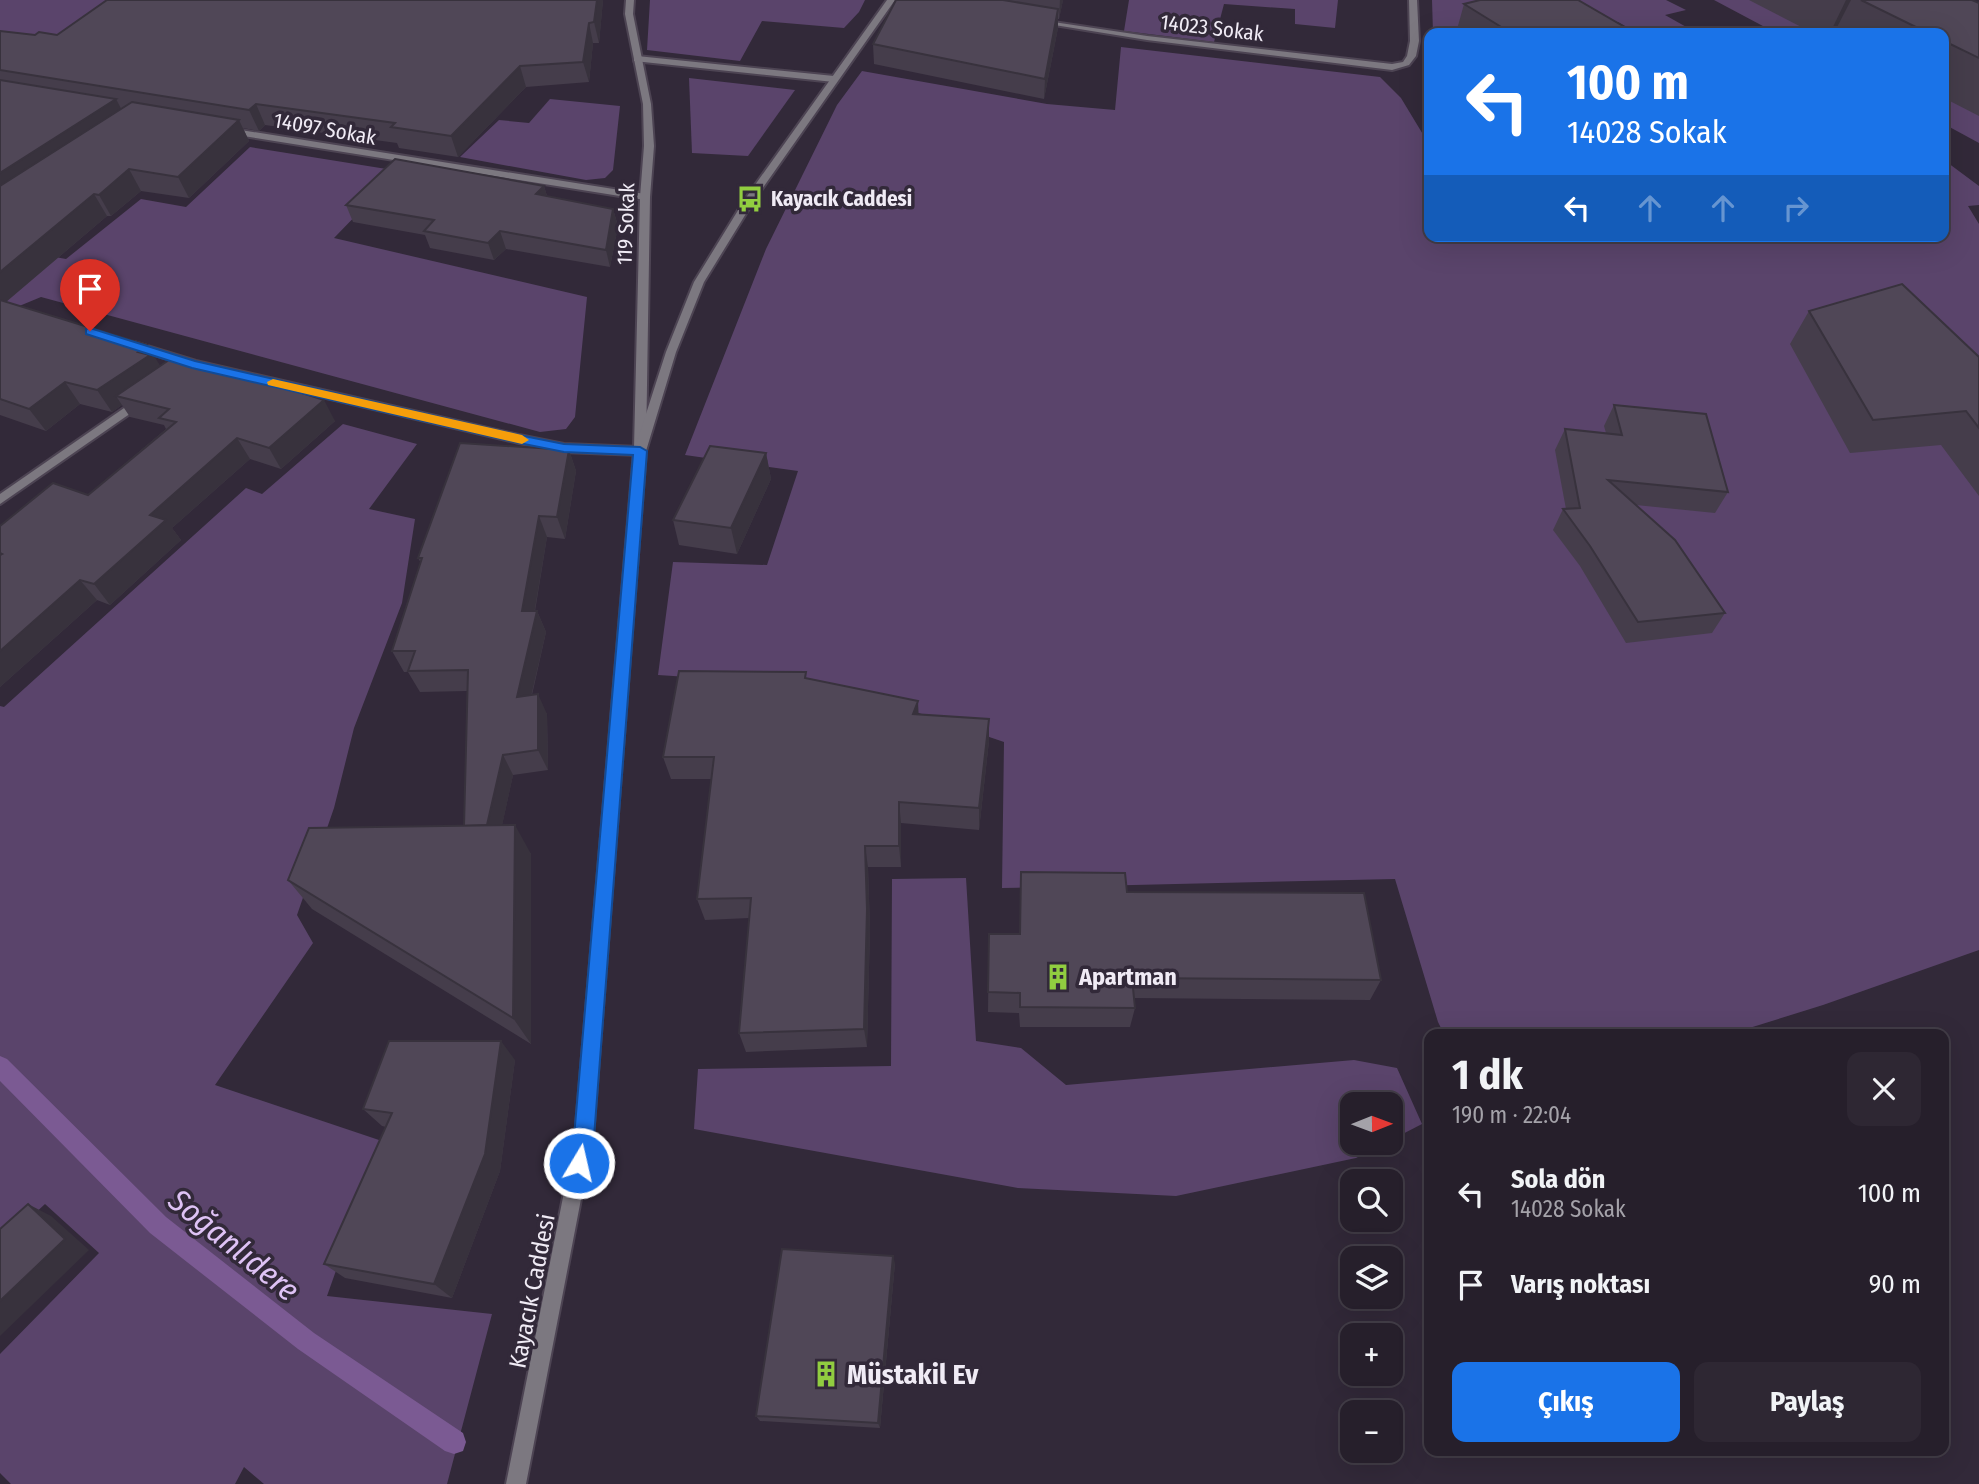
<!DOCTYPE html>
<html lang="tr">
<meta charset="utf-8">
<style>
body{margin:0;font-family:"Fira Sans Condensed",sans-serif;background:#2e2733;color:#f1f3f6;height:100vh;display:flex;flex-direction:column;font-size:26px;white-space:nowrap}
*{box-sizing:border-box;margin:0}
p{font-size:23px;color:#a4a2a9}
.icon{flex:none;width:38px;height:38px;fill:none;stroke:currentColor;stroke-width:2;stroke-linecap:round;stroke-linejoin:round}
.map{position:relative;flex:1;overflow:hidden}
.panel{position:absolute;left:1424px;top:1029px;width:525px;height:427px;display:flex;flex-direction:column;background:#261f2b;border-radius:14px;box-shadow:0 7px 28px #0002,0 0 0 2px #423d47}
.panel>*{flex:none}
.banner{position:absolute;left:1424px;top:28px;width:525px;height:214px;border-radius:14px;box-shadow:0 7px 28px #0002,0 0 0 2px #423d47;background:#1a73e8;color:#fff;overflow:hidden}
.needle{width:46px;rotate:89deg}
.buttons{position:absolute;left:1340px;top:1092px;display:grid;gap:14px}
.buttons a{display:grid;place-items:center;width:63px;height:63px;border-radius:14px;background:#261f2b;box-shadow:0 7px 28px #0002,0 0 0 2px #423d47;font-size:35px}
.pin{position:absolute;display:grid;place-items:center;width:60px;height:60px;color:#fff;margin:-72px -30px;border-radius:50% 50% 50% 0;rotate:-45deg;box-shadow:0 0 7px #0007}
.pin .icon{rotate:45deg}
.me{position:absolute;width:77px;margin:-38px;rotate:9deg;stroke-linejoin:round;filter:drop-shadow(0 0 5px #0008)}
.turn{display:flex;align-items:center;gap:24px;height:147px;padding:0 28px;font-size:32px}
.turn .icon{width:91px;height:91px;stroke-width:2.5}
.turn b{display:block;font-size:49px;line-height:60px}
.lanes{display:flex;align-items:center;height:66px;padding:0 28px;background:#0003;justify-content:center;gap:35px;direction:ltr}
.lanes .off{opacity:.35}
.round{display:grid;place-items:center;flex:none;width:74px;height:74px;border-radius:14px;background:#2e2733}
.summary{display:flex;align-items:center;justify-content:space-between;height:119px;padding:0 28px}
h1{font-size:42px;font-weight:700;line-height:52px}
.primary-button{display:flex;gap:14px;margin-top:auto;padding:14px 28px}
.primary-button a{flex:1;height:80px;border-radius:14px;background:#1a73e8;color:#fff;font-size:28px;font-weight:700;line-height:80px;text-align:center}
.primary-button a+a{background:#2e2733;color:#f1f3f6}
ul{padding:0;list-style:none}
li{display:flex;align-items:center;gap:21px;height:91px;padding:0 28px}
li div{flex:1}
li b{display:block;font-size:26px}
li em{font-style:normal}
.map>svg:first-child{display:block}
.green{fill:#5a446b}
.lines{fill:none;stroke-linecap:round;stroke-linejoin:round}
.stream{fill:#7b5a93;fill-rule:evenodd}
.service-casing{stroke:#4d4453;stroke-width:4}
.minor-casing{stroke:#4d4453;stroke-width:4}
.tertiary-casing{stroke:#4d4453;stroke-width:4}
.service{fill:#7c7880;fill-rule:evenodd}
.minor{fill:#7c7880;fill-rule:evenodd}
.tertiary{fill:#7c7880;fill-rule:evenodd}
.wall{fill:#453d4b}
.shaded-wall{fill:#38323d}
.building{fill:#504757;stroke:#38323d;stroke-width:2}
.route{fill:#1a73e8;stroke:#114b97;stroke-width:2}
.slow{fill:#f59e0b}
.labels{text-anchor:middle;stroke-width:7;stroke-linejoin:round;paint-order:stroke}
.far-street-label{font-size:21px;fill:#f0ebf5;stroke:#322939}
.far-poi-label{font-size:21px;font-weight:bold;fill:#f0ebf5;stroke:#322939;text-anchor:start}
.poi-label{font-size:24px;font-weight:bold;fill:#f0ebf5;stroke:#322939;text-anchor:start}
.street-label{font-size:24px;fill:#f0ebf5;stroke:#322939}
.near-poi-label{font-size:28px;font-weight:bold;fill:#f0ebf5;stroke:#322939;text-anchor:start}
.near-water-label{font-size:32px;font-style:italic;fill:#dec2f5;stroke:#322939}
</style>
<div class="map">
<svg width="1979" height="1484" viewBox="0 0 1979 1484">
<rect width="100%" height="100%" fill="#322939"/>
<!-- green -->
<g class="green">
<path d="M0,0H172L0,57Z"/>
<path d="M650,0H865L859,12L844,28L762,21L740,61L647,50Z"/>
<path d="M1129,0H1338L1335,28L1295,24V9L1224,4L1214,42L1124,31Z"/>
<path d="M1432,0H1666L1686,10L1665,15L1697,33H1637L1618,22L1572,33H1433Z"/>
<path d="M1714,0H1902L1979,34V143L1944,124V33H1776Z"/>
<path d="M1121,47L1380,77L1401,98L1430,146V236H1564L1591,243L1577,236H1944V160L1979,186V205L1968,206L1979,224V950L1823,1005L1730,1034H1444L1438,1022L1395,879L1002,888L1004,742L842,687L658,675L673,562L767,565L798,471L685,455L766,249L837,105L862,71L1047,104L1115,110Z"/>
<path d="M689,78L795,90L748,156L692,153Z"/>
<path d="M550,99L620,106L613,170L605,178L586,180L460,157L499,120L529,123Z"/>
<path d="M250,147L399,171L334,238L587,297L575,417L566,429L540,432L41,297L0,314V247L66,259L141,199L186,207Z"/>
<path d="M343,424L417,444L369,509L415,519L402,603L354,728L334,808L297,915L313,943L215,1085L382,1141L327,1296L492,1314L447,1484H264L244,1467L235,1484H11L0,1473V1354L99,1253L45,1204L0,1246V706L4,707L246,488L262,494Z"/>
<path d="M966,878L976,1041L1021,1048L1066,1085L1354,1060L1397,1068L1422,1124L1391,1140V1104H1353V1143H1385L1356,1158L1176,1196L1018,1188L694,1129L698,1069L891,1066L892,879Z"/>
</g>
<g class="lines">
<!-- stream -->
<path class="stream" d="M0,1056L7,1059L166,1217L314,1333L463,1433L466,1442L463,1451L454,1454L445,1451L298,1349L150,1233L0,1081Z"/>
<!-- service casing -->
<g class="service-casing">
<g id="service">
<path d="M1409,0H1417L1419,41L1416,56L1409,65L1392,70L1147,40L1036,22L1040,20L1147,36L1392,64L1403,62L1407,56L1410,41Z"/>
<path d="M637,56L834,76L838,79L834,82L634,61V57Z"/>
<path d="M228,128L645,194L650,197L645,200L225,133V129Z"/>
<path d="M134,342L196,361L519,435L564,444L640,447L646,451L640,455L564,452L519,443L193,367L130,347L129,345Z"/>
<path d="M140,397L146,401L144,404L0,504V494Z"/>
</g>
</g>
<!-- minor casing -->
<g class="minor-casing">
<path id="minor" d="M626,0H634L633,14L651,104L654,146L650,197L646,448L640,452L634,448L640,197L644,146L643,104L625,14Z"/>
</g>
<!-- tertiary casing -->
<g class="tertiary-casing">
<path id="tertiary" d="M887,0H895L755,199L704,282L676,352L646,451L593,1137L526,1484H506L575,1137L634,451L666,352L694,282L745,199Z"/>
</g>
<!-- service -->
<use href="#service" class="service"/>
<!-- minor -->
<use href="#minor" class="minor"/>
<!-- tertiary -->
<use href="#tertiary" class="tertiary"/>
</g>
<!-- wall -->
<g class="wall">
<path d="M603,0L599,43H593L589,82L526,87L458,157L399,148L397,143L265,125L259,131L243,128L249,141L189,198L141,191L111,216H107L6,302L160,366L335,421L281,469L250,459L172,528L181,540L110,605L97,600L0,687V526L88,495L166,429L164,425L130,417L122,405L112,412L80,404L46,431L0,415V31L35,35H57Z"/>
<path d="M896,0H1063L1059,19H1058V28L1044,99L874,64L873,44Z"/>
<path d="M1749,0H1972L1979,3V116L1944,98V33H1813Z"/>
<path d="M1464,4L1635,33H1456Z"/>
<path d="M544,186L547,196L613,209L618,226L610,267L506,249L494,260L430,248L425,235L353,222L346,205Z"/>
<path d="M1809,311L1979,357V496L1941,445L1850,453L1790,344Z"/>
<path d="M1614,405L1728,492L1715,513L1636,505L1725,613L1712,633L1626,643L1580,566L1553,530L1563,509H1566L1555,450L1565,429L1606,433L1604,426Z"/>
<path d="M569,450L576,471L565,539L547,537L535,611H537L546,632L532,695L547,714L548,770L513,775L502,825L531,854V1044L312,909L288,880L464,826L467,691L420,692L408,672H404L392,651L421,563L418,558Z"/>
<path d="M766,453L771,479L737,554L679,545L673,520Z"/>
<path d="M807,679L919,714L989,741L979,830L901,823V867H868L870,929L867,1047L746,1052L739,1033L749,918L705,920L697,899L711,779H671L663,757Z"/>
<path d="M1021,872L1127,892L1381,980L1370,1000L1134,998L1135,1008L1130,1027H1020L1019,1013L988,1012L989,934H1020Z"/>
<path d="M515,1060L500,1171L452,1298L345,1278L324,1264L386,1127L382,1126L363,1109Z"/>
<path d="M895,1263L880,1428L760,1421L756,1416Z"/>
</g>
<!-- shaded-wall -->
<g class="shaded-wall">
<path d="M597,0H603L599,43L594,22Z"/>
<path d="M1060,0H1063L1059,19Z"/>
<path d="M1846,0H1851L1834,33H1830Z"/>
<path d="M1058,9V28L1044,99L1045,79Z"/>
<path d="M589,23L593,43L589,82L583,62Z"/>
<path d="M520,66L526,87L458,157L451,136Z"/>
<path d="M116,99L127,120L0,204V173Z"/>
<path d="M256,104L265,125L259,131L249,110Z"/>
<path d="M239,120L249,141L189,198L178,177Z"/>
<path d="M129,169L141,191L111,216L99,195Z"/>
<path d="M544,186L549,203L536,194Z"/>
<path d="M94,194L107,216L0,307V272Z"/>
<path d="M613,209L618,226L610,267L606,250Z"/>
<path d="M500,231L506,249L494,260L488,243Z"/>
<path d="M147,345L161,367L116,396L122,405L112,412L97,390L138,352Z"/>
<path d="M65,382L80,404L46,431L29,409Z"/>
<path d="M324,400L335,421L281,469L269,448Z"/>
<path d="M237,438L250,459L172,528L181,540L110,605L94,584L150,515Z"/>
<path d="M569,450L576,471L565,539L557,517Z"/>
<path d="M766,453L771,479L737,554L731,528Z"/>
<path d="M539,516L547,537L531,632L522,611Z"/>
<path d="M80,580L97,600L0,687V651Z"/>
<path d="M537,611L546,632L526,718L517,697Z"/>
<path d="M538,694L547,714L548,770L538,750Z"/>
<path d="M918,701L919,724L913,714Z"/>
<path d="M989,719V741L979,830V808Z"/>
<path d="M503,755L513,775L497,849L486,830Z"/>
<path d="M899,802L901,823V867L899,846Z"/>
<path d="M515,825L531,854V1044L513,1018Z"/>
<path d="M865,846L868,867L870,929L867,1047L864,1029Z"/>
<path d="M501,1041L515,1060L500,1171L452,1298L434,1284Z"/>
<path d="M28,1204L51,1216L89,1250L0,1336V1301Z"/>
<path d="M893,1256L895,1263L880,1428L878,1423Z"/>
</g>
<!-- building -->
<g class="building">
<path d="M107,0H597L594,22L589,23L583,62L520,66L451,136L391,127L395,123L256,104L249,110L0,70V31L35,35L39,32L57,35Z"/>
<path d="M896,0H1003L1058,9L1045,79L873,44Z"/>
<path d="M1480,0H1578L1635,33H1511L1464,4Z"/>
<path d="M1861,0H1972L1979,3V58L1944,41V33H1928Z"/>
<path d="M0,80L116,99L0,173Z"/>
<path d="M132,102L239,120L178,177L129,169L99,195L94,194L0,272V186Z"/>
<path d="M395,159L544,186L536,194L613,209L606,250L500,231L488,243L424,231L434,220L346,205Z"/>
<path d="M1902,284L1979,357V428L1966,411L1873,420L1809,311Z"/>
<path d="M0,300L147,345L138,352L150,355L97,390L65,382L29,409L0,399Z"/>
<path d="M169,360L277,385L324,400L269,448L237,438L150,515L166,520L94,584L80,580L0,651V555L2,554L0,553V526L53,483L88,495L176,422L159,418L169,409L116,396Z"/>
<path d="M1614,405L1706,414L1728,492L1608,480L1675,540L1725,613L1638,622L1590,546L1563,509L1580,508L1565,429L1622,435Z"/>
<path d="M460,443L569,450L557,517L539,516L522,611H537L517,697L538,694V750L503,755L487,825L464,826L468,670L408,671L415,651H392L422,558H418Z"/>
<path d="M710,446L766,453L731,528L673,520Z"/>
<path d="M679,671L806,672L805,678L918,701L913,714L989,719L979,808L899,802V846H865L867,909L864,1029L739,1033L751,898L697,899L714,757H663Z"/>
<path d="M515,825L513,1018L288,880L309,828Z"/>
<path d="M1021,872L1125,873L1127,892L1364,893L1381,980L1132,978L1135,1008L1020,1007V993L988,992L989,934H1020Z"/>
<path d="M389,1041H501L485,1154L434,1284L324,1264L392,1113L363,1109Z"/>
<path d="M28,1204L65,1239L0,1301V1229Z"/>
<path d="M782,1249L893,1256L878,1423L756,1416Z"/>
</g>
<!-- route -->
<path class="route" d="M90,328L195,361L519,435L564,444L640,447L647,451L594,1137L586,1170L579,1173L572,1170L569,1163L574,1137L633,455L564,452L519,443L192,368L86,334V329Z"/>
<!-- slow -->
<path class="slow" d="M273,379L522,435L529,440L522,444L268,385L267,382Z"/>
<!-- icons -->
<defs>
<g id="bus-bare" transform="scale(2.1)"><path d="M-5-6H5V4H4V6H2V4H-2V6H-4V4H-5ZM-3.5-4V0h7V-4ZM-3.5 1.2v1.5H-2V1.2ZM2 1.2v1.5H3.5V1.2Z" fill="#91cd40" stroke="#322939" stroke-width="2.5" paint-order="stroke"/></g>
<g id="building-bare" transform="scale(2.1)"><path d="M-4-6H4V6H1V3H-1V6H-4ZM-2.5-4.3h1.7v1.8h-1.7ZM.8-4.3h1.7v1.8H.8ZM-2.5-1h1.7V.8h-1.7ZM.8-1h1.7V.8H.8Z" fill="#91cd40" stroke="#322939" stroke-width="2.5" paint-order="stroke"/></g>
</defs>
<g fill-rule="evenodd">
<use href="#bus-bare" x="750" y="199"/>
<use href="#building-bare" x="1058" y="977"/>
<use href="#building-bare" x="826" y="1374"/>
</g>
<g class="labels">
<!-- far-street labels -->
<g class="far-street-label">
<text transform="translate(1212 28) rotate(7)" y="7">14023 Sokak</text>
<text transform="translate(325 129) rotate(10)" y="7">14097 Sokak</text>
<text transform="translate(626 224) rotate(-88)" y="7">119 Sokak</text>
</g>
<!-- far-poi labels -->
<g class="far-poi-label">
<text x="771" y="206">Kayacık Caddesi</text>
</g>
<!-- poi labels -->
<g class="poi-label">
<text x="1079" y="985">Apartman</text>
</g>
<!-- street labels -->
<g class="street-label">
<text transform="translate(532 1291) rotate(-79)" y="8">Kayacık Caddesi</text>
</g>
<!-- near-poi labels -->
<g class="near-poi-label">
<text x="847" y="1384">Müstakil Ev</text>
</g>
<!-- near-water labels -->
<g class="near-water-label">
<text transform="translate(234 1245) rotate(39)" y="11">Soğanlıdere</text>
</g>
</g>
</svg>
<div class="buttons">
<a><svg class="needle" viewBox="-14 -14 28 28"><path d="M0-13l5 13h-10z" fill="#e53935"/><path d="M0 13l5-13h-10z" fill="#a4a2a9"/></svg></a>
<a><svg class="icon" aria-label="search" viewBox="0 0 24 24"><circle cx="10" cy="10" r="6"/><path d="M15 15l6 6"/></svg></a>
<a><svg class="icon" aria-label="layers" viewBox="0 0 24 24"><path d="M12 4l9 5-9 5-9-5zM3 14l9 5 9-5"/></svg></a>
<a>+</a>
<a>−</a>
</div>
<div class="pin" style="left:90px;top:331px;background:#d93025"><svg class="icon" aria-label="arrive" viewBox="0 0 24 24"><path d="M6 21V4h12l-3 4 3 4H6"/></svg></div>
<svg class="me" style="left:579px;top:1163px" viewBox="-20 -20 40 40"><circle r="17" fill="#1a73e8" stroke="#fff" stroke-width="3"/><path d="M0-11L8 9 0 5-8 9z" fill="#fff"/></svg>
<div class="banner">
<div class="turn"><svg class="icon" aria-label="left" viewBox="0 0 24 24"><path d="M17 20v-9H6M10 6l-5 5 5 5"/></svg><div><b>100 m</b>14028 Sokak</div></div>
<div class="lanes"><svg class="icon" aria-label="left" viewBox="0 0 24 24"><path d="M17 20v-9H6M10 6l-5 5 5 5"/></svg><svg class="icon off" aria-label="ahead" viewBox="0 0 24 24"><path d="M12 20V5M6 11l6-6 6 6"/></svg><svg class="icon off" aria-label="ahead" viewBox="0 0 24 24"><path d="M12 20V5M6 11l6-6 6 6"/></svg><svg class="icon off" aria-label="right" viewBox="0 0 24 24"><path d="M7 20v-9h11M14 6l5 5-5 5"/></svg></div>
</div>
<section class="panel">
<div class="summary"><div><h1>1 dk</h1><p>190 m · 22:04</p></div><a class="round"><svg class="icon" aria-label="close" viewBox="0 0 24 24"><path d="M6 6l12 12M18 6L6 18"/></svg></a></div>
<ul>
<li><svg class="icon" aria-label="left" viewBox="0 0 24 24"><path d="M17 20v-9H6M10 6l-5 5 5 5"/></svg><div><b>Sola dön</b><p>14028 Sokak</p></div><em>100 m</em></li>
<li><svg class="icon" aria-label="arrive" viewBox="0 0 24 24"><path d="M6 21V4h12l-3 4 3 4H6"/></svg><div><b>Varış noktası</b></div><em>90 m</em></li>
</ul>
<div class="primary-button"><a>Çıkış</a><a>Paylaş</a></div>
</section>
</div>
